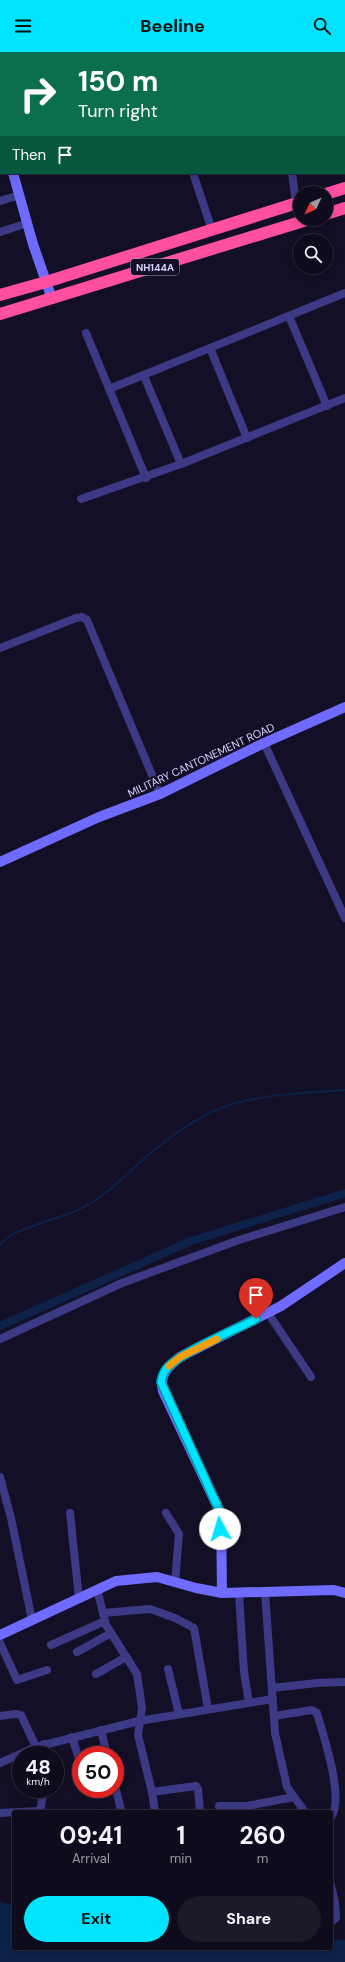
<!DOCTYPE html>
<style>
body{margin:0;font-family:"DM Sans",sans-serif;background:#1c1929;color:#f1f3f6;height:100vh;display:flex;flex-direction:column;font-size:15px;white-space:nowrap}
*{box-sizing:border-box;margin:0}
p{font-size:13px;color:#9b9ba3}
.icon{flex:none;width:22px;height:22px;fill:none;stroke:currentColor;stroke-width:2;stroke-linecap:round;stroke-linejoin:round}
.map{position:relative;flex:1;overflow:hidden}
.details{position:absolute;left:12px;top:1758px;width:321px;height:140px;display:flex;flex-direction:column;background:#0e0b1c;border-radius:4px;box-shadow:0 2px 10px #0003,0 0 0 1px #2e2b3b}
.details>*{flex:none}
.guide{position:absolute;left:0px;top:0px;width:345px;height:122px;box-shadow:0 2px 10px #0003,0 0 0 1px #2e2b3b;background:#0b6e4f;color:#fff;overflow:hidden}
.needle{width:26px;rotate:226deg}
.tools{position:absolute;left:293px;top:134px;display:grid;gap:8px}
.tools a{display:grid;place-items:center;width:40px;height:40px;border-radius:50%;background:#0e0b1c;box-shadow:0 2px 10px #0003,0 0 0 1px #2e2b3b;font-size:20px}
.speed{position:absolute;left:12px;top:1694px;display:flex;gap:8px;font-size:20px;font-weight:700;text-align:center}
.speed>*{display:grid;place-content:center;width:52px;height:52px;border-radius:50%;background:#0e0b1c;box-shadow:0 2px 10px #0003,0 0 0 1px #2e2b3b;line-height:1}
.speed small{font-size:10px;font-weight:400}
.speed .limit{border:6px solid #d22;background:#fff;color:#111}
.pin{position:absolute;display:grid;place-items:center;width:34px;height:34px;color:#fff;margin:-41px -17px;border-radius:50% 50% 50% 0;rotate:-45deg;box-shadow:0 0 4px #0007}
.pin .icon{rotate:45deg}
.me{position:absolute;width:44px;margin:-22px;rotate:354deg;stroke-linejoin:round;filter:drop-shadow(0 0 3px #0008)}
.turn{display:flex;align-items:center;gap:14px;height:84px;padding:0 12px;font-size:18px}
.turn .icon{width:52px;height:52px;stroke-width:2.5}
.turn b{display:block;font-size:28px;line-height:34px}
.then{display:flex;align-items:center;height:38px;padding:0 12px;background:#0003;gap:8px;font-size:15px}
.eta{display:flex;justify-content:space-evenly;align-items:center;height:68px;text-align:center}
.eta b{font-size:24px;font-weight:700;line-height:28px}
.primary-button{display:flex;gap:8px;margin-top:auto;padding:8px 12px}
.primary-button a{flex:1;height:46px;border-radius:24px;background:#00e5ff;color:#111;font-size:16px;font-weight:700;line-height:46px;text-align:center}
.primary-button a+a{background:#1c1929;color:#f1f3f6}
header{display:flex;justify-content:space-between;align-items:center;height:52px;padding:0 12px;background:#00e5ff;color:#111;font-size:18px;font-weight:700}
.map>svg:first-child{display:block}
.water{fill:#0c2248}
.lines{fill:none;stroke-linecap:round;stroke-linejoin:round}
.stream{stroke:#0c2248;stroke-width:2}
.canal{stroke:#0c2248;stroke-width:8}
.street{stroke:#3d3a85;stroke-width:8}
.secondary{stroke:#6f6bff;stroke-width:10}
.highway{stroke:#ff4fa3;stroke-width:12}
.route-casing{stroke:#0095a6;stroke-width:10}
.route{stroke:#00e5ff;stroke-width:7}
.slow{stroke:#f59e0b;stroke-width:7}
.labels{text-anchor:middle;stroke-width:4;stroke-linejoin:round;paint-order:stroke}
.shield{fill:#130f26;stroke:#9e99be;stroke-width:1}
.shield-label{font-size:10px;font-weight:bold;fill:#d9d4ff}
.street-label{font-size:11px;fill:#d9d4ff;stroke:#130f26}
</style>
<header><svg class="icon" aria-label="menu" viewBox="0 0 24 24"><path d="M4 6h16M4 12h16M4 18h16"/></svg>Beeline<svg class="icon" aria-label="search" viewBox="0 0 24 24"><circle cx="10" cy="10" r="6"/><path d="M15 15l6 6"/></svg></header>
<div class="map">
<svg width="345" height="1910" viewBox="0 0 345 1910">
<rect width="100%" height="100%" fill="#130f26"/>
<!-- water -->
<path class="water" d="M0,1850L14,1853V1896H331V1887L345,1888V1910H0Z"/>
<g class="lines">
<!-- stream -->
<path class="stream" d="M0,1192C15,1175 58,1168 80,1157C110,1143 132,1115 158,1095C173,1083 196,1067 214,1059C251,1042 305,1041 345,1038"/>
<!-- canal -->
<path class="canal" d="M0,1274L191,1189L345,1141"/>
<!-- street -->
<g class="street">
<path d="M36,0V1"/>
<path d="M155,0V1"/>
<path d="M333,0V1"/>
<path d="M268,1L271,0"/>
<path d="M312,1V0"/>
<path d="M344,39L345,43"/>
<path d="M0,85H1"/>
<path d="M0,117H1"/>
<path d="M193,121L212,178"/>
<path d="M292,121L296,151"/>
<path d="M0,149L20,143"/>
<path d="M0,180L28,171"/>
<path d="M289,264L327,354"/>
<path d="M86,281L146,426"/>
<path d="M210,296L247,386"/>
<path d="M144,324L181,412"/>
<path d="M109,337L345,241"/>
<path d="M81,447L181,412L345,346"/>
<path d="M0,596L76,566L82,565L87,568L160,742"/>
<path d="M264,691L345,866"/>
<path d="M268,1261L311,1325"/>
<path d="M0,1287L122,1231L239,1188L345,1155"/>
<path d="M0,1425L11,1466L32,1568"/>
<path d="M70,1461L79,1546"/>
<path d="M166,1461L179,1482L175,1530"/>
<path d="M97,1537L106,1573L137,1622L142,1656L138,1683L152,1740L155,1760"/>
<path d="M265,1540L275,1681L287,1735L305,1760"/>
<path d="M239,1541L244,1620L249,1651"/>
<path d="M103,1561L150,1557L175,1566L194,1576L208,1657"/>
<path d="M0,1591L17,1628L47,1618"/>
<path d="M51,1593L105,1569"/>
<path d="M77,1600L111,1581"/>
<path d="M168,1617L179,1662"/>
<path d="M96,1622L126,1605"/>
<path d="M272,1636L317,1631L345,1630"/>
<path d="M0,1664L16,1662L21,1663L36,1695"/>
<path d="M274,1664L312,1658L317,1661C323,1683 345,1746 331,1765"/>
<path d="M101,1678L107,1703"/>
<path d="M72,1685L81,1713"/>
<path d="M44,1692L45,1703"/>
<path d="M0,1711L36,1695L139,1669L273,1647"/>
<path d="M115,1734L121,1758"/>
<path d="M89,1737V1739"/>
<path d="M152,1740L196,1734L198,1737L200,1760"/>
<path d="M219,1754H247L294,1745"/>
<path d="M40,1760L44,1737"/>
<path d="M0,1761L40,1759"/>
<path d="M331,1833L335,1851L336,1866L331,1870"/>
</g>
<!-- secondary -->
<g class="secondary">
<path d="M70,1L73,0"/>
<path d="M0,22H1"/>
<path d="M0,76L1,79"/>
<path d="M13,121L33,192L52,247"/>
<path d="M0,810L99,765L160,742L264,691L345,655"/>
<path d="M222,1541L221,1462L163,1339C159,1322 168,1315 180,1305L281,1254L345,1211"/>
<path d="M0,1583L116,1529L157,1525L196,1536L222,1541L334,1538L345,1541"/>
</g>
<!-- highway -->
<g class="highway">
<path d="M326,142L345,136"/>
<path d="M326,162L345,156"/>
<path d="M0,243L46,230L300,150"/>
<path d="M0,262L310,167"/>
</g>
</g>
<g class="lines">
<!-- route casing -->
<g class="route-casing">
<path id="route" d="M220,1477L221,1462L161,1330C162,1325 163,1320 167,1316C181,1300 235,1278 256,1267"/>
</g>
<!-- route -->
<use href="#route" class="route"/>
<!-- slow -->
<path class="slow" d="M169,1314L180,1305L217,1287"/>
</g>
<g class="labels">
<!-- shield labels -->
<rect class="shield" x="131" y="207" width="48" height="16" rx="3"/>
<g class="shield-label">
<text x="155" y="219">NH144A</text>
</g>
<!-- street labels -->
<g class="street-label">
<text transform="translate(201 708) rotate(-25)" y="4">MILITARY CANTONEMENT ROAD</text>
</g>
</g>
</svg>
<div class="tools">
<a><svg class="needle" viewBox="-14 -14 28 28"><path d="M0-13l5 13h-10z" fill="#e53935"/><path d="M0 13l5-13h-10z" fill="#9b9ba3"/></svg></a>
<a><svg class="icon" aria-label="search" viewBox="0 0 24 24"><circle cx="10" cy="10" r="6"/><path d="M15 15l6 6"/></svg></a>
</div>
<div class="speed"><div>48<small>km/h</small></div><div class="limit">50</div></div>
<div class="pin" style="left:256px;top:1267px;background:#d93025"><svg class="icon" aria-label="arrive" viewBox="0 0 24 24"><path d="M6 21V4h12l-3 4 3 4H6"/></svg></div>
<svg class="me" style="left:220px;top:1477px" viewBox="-20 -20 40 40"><circle r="19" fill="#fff"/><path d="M0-13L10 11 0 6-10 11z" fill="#00e5ff"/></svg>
<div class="guide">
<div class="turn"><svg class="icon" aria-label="right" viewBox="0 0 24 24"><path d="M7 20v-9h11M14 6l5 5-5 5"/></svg><div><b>150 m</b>Turn right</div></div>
<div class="then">Then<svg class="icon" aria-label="arrive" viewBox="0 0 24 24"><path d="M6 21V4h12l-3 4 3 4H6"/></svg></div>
</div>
<section class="details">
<div class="eta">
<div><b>09:41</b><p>Arrival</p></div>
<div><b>1</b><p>min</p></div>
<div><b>260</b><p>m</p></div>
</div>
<div class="primary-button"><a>Exit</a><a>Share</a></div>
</section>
</div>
